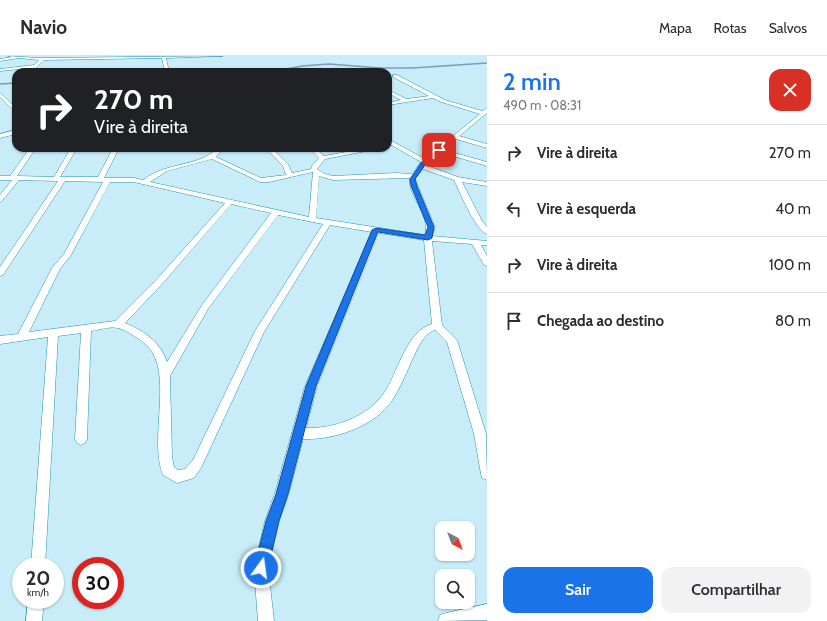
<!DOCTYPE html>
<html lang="pt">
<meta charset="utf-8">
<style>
body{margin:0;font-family:Cabin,sans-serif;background:#f2f2f3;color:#2b2b33;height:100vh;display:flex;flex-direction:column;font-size:15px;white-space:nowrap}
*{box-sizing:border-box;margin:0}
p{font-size:13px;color:#7c7c81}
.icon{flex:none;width:22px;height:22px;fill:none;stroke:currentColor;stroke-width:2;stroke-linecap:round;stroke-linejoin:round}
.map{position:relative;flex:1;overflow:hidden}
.sheet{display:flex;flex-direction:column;background:#fff;width:340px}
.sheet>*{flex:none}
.hud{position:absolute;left:12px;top:12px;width:380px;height:84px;border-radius:12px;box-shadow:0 1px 3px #0004;background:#202124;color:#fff;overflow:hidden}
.needle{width:26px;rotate:139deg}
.tools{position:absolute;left:435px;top:465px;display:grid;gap:8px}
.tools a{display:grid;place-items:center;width:40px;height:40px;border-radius:8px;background:#fff;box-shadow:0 1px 3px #0004;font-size:20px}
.speed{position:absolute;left:12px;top:501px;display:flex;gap:8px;font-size:20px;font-weight:700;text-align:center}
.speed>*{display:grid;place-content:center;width:52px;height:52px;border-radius:50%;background:#fff;box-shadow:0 1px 3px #0004;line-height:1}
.speed small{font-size:10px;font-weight:400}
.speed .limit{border:6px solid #d22;background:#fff;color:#111}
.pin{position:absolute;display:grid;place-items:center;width:34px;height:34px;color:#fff;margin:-17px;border-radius:8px;box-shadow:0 2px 6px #0006}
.me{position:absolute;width:44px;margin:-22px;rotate:14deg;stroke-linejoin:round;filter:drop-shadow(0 0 3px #0008)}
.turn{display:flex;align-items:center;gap:14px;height:84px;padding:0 16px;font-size:18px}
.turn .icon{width:52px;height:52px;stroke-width:2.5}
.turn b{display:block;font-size:28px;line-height:34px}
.round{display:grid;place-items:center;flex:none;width:42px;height:42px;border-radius:12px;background:#f2f2f3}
.overview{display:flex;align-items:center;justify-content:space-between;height:68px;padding:0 16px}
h1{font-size:24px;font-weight:600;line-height:30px;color:#1a73e8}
.action{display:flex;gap:8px;margin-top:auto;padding:8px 16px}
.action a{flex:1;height:46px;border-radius:12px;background:#1a73e8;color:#fff;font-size:16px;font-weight:600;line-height:46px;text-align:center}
.action a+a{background:#f2f2f3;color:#2b2b33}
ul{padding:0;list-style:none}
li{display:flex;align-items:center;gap:12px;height:56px;padding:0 16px;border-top:1px solid #e1e1e2}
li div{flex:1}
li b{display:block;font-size:15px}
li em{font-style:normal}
header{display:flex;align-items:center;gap:24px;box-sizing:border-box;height:56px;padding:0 20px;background:#fff;border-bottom:1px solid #e1e1e2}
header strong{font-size:19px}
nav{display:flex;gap:22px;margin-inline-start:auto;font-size:14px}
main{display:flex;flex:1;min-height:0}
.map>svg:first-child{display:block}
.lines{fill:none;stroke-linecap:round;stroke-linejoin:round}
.stream{stroke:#8796bd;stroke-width:1.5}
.minor-casing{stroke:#2195b2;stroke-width:1}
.minor{fill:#fff;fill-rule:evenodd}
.route{fill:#1a73e8;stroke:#114b97}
</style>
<header>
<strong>Navio</strong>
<nav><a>Mapa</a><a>Rotas</a><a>Salvos</a></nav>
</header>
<main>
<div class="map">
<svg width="487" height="565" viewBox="0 0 487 565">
<rect width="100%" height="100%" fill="#c8edf9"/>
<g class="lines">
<!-- stream -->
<g class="stream">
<path d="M271,16L302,10L329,8L380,12H413L487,7"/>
<path d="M0,28L16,27"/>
</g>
<!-- minor casing -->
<g class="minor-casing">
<g id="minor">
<path d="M8,0L38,2L223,0L166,2L169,16H165L162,2L44,4L34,14L51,16H33L29,14L31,12L0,15V13L34,9L39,4L19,2L0,5V3L12,1Z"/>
<path d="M104,14L106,16H94Z"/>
<path d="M393,19H397L445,44L482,55L487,52V57L459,80L487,88V92L456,83L444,94L487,106V110L440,96L425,109L458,121L487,126V130L462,126L482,165L487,171V178C475,174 460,136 454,124L423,113L415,123L435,171L432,180L487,185V189H481L487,200V210L484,209L472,188L432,185L442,269L457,284L486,378L487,424L482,422L481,418L474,378L447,286L435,274C428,276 424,282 420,288C410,306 404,326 393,343C375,371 334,384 303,383L289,437L279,465L268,512L274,565H258L254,512L265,465L275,437L305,330L372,176L330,169L264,276L201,412L194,422L177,427L163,419C149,385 171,325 152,296C148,289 141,284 134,280C130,277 123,273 118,272C110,270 99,274 91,275L87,383L85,387L81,389L77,387L75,383L81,277L58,280L45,510H31L48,281L0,288V280L18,278L52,212L64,198L103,126L65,125L3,219L0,220V211L58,125L19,124L2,145L0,146V139L12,124H0V120H10L30,92H36L17,120L54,121L71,92H77L60,121H98L113,92H119L104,122H134L143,124C168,105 197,112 218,92H224L216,101L261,122L286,119L283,110L266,92H272L288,108L292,117L311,113L312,110L319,102L309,92H315L324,100L369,92H382L325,103L317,113L325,118L333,120L396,117L412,118L421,106L388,87V83L425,103L480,58L441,46L433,42L388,49V47L401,44L388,37V34L407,43L429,40L393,21ZM212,103L260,126H269L313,116L309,161L150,126L167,115ZM319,120L333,124L410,122C407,139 431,159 425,179L316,162ZM110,126H134L225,147L157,223L115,265L29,276L60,213L71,199ZM231,148L271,157L202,249L167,306C160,285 144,275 125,267L163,227ZM278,159L323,168L255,275L193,404L185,413L178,414L174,411L172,401L170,320L208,253ZM379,177L424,184L432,268C406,275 398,317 384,337C368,361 333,373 306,372L317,330Z"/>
<path d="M0,37L16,52V57L0,41Z"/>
<path d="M16,74V78L0,82V78Z"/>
<path d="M28,544H44L42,565H26Z"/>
<path d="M487,548V564L438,565L440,559L446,557Z"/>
</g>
</g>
<!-- minor -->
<use href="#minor" class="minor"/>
</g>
<!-- route -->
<path class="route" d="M437,93L442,94L425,109L415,123L417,130L434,171L432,182L428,184L378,176L316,330L288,438L279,465L268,512L266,516L261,518L256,516L254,512L266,465L276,438L306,330L372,174L376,172L425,179L428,171L411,130L410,123L421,107Z"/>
</svg>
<div class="tools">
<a><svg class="needle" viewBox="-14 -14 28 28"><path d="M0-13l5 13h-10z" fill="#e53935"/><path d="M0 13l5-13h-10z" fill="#7c7c81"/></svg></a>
<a><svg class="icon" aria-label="search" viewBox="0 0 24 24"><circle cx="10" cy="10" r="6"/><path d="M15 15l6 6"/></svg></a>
</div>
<div class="speed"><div>20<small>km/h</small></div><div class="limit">30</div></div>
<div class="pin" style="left:439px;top:94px;background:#d93025"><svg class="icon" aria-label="arrive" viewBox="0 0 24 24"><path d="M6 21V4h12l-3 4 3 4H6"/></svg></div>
<svg class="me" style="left:261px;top:512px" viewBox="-20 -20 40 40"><circle r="17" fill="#1a73e8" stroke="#fff" stroke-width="3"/><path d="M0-11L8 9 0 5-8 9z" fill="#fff"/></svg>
<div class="hud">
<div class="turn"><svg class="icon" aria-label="right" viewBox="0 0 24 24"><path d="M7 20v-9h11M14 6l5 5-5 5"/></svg><div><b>270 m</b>Vire à direita</div></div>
</div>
</div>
<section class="sheet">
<div class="overview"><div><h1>2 min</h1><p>490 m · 08:31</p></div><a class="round" style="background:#d93025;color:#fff"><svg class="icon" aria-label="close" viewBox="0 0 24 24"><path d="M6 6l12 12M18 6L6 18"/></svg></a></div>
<ul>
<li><svg class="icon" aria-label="right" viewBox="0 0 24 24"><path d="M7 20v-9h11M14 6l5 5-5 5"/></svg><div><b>Vire à direita</b></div><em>270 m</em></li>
<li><svg class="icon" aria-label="left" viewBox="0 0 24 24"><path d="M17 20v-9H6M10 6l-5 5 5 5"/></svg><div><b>Vire à esquerda</b></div><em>40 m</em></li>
<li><svg class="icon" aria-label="right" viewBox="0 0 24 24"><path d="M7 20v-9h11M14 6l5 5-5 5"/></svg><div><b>Vire à direita</b></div><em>100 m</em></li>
<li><svg class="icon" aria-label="arrive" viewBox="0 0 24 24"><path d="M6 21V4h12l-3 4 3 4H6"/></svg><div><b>Chegada ao destino</b></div><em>80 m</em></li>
</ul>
<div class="action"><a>Sair</a><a>Compartilhar</a></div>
</section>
</main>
